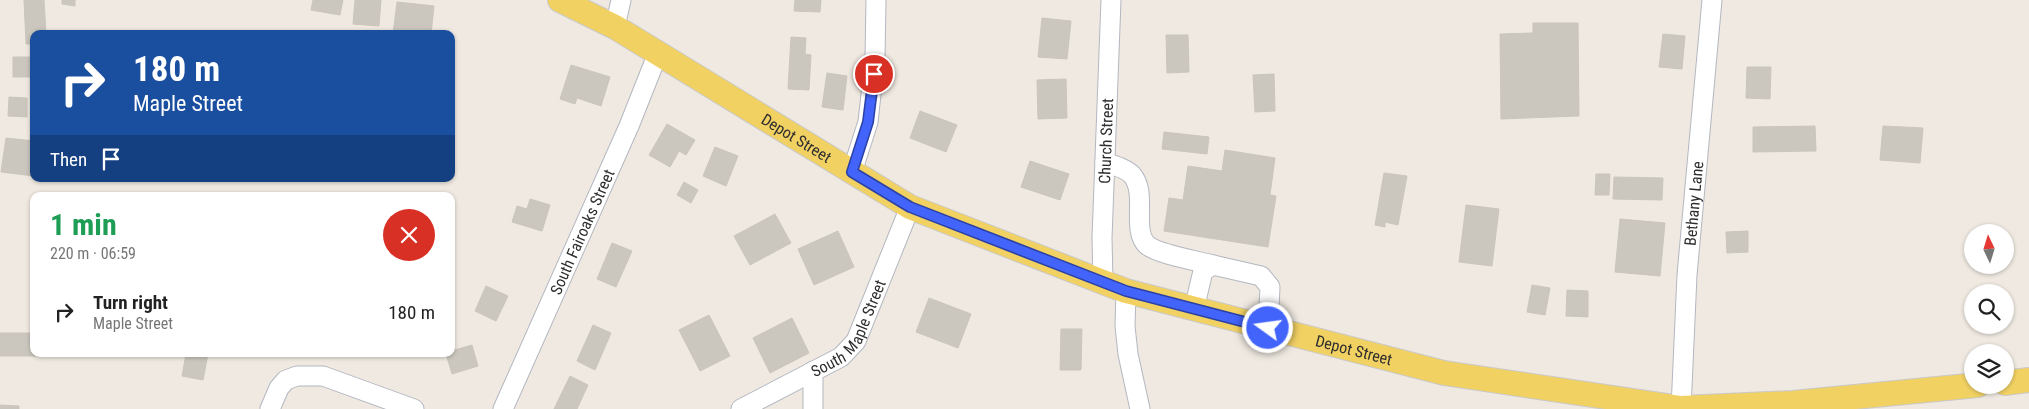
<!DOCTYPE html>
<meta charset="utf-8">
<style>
body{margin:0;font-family:"Roboto Condensed",sans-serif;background:#f2f2f2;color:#222;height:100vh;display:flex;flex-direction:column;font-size:19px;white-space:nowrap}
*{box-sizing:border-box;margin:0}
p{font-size:16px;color:#767676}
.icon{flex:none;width:28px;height:28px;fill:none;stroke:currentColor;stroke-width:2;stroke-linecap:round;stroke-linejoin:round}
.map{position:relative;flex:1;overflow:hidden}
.details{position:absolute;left:30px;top:192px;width:425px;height:165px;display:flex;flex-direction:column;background:#fff;border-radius:10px;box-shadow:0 1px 4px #0004}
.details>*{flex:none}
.banner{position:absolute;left:30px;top:30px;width:425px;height:152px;border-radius:10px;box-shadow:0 1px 4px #0004;background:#1a4fa0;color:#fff;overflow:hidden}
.needle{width:32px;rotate:356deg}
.tools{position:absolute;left:1964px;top:224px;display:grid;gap:10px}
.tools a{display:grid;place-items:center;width:50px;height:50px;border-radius:50%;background:#fff;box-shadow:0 1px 4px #0004;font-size:25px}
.pin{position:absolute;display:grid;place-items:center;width:42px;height:42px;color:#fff;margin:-21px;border:2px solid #fff;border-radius:50%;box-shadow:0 1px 5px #0007}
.me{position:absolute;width:55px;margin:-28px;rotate:284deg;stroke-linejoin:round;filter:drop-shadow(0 0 4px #0008)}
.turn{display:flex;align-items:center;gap:18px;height:105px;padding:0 20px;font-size:22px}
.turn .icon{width:65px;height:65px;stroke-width:2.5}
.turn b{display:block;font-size:35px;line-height:42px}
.then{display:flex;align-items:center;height:48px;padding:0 20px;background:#0003;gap:10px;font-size:19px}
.round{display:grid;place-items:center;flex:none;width:52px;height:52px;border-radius:26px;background:#f2f2f2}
.summary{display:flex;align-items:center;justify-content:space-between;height:85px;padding:0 20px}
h1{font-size:30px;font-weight:700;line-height:38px;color:#1e9e55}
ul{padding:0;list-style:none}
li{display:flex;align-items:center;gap:15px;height:70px;padding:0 20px}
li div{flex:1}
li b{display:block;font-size:19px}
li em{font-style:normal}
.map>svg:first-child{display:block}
.building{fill:#cbc7bf;stroke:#cbc5ba}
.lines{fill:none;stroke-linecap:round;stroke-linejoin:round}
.minor-casing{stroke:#b4b7c1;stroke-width:21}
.major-casing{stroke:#c9c9c9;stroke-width:26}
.minor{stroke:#fff;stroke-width:19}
.major{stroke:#f2d163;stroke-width:24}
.route-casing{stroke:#2b41a3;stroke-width:12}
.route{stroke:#4264fb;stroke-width:9}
.labels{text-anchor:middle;stroke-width:4;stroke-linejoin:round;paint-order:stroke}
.street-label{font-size:16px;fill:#2e2e2e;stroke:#fff}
</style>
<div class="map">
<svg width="2029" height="409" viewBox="0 0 2029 409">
<rect width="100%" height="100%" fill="#efe9e1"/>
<!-- building -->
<g class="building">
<path d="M24,0H44L46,34H34V44H26Z"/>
<path d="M62,0H75V6L62,4Z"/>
<path d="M313,0H343L340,15L311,10Z"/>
<path d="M355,0H381L379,26L353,24Z"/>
<path d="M795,0H821L820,12L794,11Z"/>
<path d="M397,2L434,6L431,34H393Z"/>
<path d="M1042,18L1071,21L1067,59L1038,57Z"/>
<path d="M1533,23H1578L1579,116L1501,119L1500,34L1533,33Z"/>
<path d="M1663,34L1685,36L1682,69L1659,67Z"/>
<path d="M1166,35H1188L1189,72L1167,73Z"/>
<path d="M791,37L806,38L805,54L811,55L809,90L788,89Z"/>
<rect x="13" y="57" width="18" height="20"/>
<path d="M571,65L610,77L601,106L577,98L575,104L560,99Z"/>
<path d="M1747,67H1771L1770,99L1746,98Z"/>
<path d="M827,73L847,76L843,110L822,107Z"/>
<path d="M1274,74L1275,111L1255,112L1253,75Z"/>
<path d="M1066,79L1067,118L1038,119L1037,80Z"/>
<path d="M9,97L27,98V117L8,116Z"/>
<path d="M920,111L957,125L946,152L910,138Z"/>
<path d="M667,124L695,140L686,155L679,151L670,167L649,155Z"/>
<path d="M1815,126L1816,151L1753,152V127Z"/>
<path d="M1883,126L1923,128L1920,163L1880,160Z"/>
<path d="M1164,132L1209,137L1207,154L1162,149Z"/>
<path d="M6,138L34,141V176L1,172Z"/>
<path d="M715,147L738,156L726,186L703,176Z"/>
<path d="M1225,150L1275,158L1270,195L1276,196L1268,247L1164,231L1169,198L1183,200L1188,166L1222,171Z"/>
<path d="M1030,161L1069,174L1060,200L1021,187Z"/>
<path d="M1384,173L1407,176L1398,225L1385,222V227L1375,225Z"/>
<path d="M1596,174H1610L1609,195H1595Z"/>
<path d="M1614,177L1663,178L1662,200L1613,199Z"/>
<path d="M684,182L698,190L691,203L677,195Z"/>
<path d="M530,199L550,205L542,231L512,222L517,206L527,209Z"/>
<path d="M1466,205L1499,209L1492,266L1459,262Z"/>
<path d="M775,214L791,243L750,265L734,236Z"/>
<path d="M1620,219L1665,223L1660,276L1615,272Z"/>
<path d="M838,231L854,267L814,285L798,249Z"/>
<path d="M1748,231V252L1727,253L1726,232Z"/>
<path d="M612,243L632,251L616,287L597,279Z"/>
<path d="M1532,285L1550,288L1545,315L1527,312Z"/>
<path d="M486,286L508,296L496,321L475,311Z"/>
<path d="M1567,290L1588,291V317L1566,316Z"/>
<path d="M929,298L971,314L958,348L916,332Z"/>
<path d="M709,315L730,356L700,371L679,330Z"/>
<path d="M792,318L809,353L770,373L753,338Z"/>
<path d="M593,325L611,333L595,370L577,361Z"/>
<path d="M1061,329H1082L1081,370H1060Z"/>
<path d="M0,333H34V354H41V356H0Z"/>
<path d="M472,345L478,366L452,374L446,354H451V351Z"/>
<path d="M186,354H208L203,380L182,376Z"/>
<path d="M570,376L588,385L577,409H554Z"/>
<path d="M0,405L19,406V409H0Z"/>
</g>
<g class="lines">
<!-- minor casing -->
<g class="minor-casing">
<g id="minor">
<path d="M615,27L621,0"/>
<path d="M1105,162C1113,165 1127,169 1132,175C1148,193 1131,230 1147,245C1157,254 1198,261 1213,265"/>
<path d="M852,172L868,122L875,58L876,0"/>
<path id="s1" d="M1103,282L1102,238L1111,0"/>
<path d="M1126,291L1125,326L1128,354L1140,409"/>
<path d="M1194,309L1203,271L1213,265L1261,276L1270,287L1268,328"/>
<path d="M813,371V409"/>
<path d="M270,409L279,388L286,380L297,376H323L414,409"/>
<path id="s2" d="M503,409L629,126L658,53"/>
<path id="s3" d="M741,409L841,357L856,341L910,207"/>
<path id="s4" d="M1681,409L1687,275L1712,0"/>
</g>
</g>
<!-- major casing -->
<g class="major-casing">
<g id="major">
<path id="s5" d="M560,0L615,27L910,207L1126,291L1444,373L1681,408L1793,403L1978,385"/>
<path d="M2005,383L2029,380"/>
</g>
</g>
<!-- minor -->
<use href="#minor" class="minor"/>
<!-- major -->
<use href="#major" class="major"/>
</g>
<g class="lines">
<!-- route casing -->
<g class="route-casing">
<path id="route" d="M874,74L868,122L852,172L910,207L1126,291L1268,328"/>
</g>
<!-- route -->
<use href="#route" class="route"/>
</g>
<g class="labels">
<!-- street labels -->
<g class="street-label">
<text dy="6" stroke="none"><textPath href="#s5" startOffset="274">Depot Street</textPath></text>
<text dy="6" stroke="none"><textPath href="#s1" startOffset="141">Church Street</textPath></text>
<text dy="6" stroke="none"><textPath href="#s4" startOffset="206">Bethany Lane</textPath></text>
<text dy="6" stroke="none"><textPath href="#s2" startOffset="194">South Fairoaks Street</textPath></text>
<text dy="6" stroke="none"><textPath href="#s3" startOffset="140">South Maple Street</textPath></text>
<text dy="6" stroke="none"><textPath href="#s5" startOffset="874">Depot Street</textPath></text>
</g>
</g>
</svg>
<div class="tools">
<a><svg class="needle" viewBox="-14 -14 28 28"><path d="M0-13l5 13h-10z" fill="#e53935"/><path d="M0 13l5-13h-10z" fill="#767676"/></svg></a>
<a><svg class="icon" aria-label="search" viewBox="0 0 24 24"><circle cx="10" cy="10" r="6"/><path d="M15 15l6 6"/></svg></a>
<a><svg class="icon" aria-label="layers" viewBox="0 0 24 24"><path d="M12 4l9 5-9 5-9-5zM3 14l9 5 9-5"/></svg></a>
</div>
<div class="pin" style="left:874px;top:74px;background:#d93025"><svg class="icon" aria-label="arrive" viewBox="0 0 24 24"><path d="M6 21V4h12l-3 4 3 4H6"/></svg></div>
<svg class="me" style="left:1268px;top:328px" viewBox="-20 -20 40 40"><circle r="17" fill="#4264fb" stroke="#fff" stroke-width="3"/><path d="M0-11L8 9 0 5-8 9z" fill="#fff"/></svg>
<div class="banner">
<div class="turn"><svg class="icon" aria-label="right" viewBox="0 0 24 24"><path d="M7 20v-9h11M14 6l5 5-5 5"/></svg><div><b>180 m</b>Maple Street</div></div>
<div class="then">Then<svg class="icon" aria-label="arrive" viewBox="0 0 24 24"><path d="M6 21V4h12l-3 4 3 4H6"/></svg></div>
</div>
<section class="details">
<div class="summary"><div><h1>1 min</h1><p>220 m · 06:59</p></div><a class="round" style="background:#d93025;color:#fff"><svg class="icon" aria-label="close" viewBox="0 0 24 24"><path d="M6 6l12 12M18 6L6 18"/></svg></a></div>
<ul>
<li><svg class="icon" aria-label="right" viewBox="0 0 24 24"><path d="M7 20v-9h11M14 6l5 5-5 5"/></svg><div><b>Turn right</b><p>Maple Street</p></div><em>180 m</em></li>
</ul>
</section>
</div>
